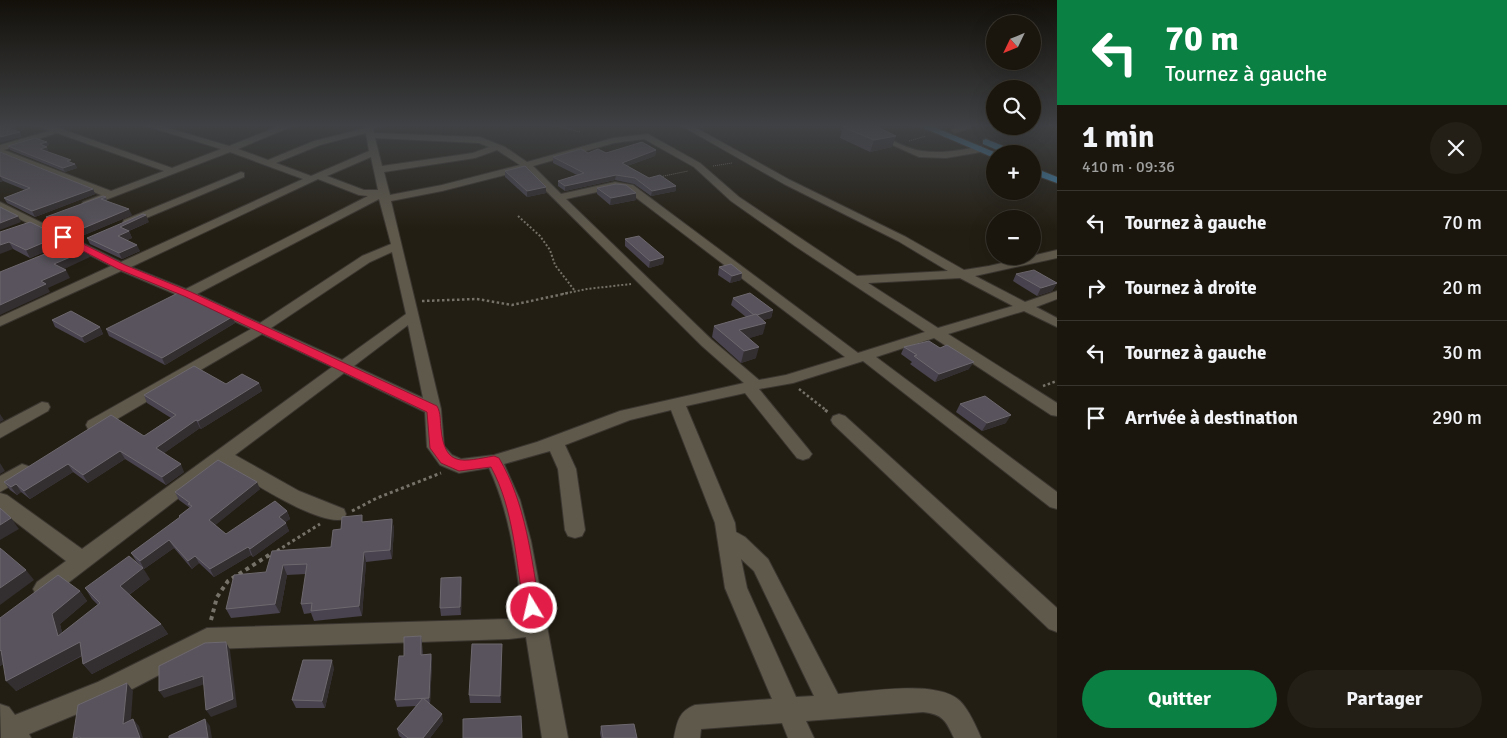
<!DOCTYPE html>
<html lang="fr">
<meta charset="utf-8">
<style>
body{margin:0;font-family:Signika,sans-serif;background:#231f17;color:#f1f3f6;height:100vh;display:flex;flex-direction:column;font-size:19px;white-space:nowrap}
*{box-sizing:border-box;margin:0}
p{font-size:16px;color:#9f9f9e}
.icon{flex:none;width:28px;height:28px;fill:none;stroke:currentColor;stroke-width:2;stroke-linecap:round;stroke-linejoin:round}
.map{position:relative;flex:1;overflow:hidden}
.side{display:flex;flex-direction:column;background:#1a160e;width:450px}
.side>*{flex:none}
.guide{background:#0b8043;color:#fff;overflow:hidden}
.needle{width:32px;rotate:227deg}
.tools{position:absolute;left:986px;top:15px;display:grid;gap:10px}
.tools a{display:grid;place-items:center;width:55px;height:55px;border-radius:50%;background:#1a160e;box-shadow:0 5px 20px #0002,0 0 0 1px #38352e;font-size:25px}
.pin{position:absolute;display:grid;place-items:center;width:42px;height:42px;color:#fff;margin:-21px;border-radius:10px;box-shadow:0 2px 8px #0006}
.me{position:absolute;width:55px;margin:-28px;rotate:351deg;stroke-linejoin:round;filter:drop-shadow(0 0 4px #0008)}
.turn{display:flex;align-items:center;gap:18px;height:105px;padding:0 25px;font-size:22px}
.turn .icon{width:65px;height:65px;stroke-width:2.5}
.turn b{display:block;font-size:35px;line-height:42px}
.round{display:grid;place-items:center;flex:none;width:52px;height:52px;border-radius:26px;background:#231f17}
.head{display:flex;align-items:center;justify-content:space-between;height:85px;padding:0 25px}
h1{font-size:30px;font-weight:700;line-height:38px}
.primary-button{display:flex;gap:10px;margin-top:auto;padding:10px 25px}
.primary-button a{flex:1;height:58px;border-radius:30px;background:#0b8043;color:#fff;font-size:20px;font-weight:700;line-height:58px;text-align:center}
.primary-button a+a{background:#231f17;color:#f1f3f6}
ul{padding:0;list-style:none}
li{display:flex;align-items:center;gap:15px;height:65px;padding:0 25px;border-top:1px solid #38352e}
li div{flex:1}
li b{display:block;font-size:19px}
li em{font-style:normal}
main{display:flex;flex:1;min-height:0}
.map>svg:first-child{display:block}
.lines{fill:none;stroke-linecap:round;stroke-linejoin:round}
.minor-casing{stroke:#3b3630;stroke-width:2}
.major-casing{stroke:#3b3630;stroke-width:2}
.path-far4{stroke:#767269;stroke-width:1;stroke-dasharray:1 1;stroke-linecap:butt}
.path-far3{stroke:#767269;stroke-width:2;stroke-dasharray:2 2;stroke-linecap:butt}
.path-far2{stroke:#767269;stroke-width:2.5;stroke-dasharray:2.5 2.5;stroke-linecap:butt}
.path-far1{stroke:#767269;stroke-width:3;stroke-dasharray:3 3;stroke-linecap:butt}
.path{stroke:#767269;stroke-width:4;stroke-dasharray:4 4;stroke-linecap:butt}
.minor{fill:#5f594c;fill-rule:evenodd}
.major{fill:#3f7fa7;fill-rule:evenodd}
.wall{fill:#48434e}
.shaded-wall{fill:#332e30}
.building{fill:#58535c;stroke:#6d686e}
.route{fill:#e11d48;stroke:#92132f}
</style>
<main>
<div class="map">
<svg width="1057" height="738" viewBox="0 0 1057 738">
<rect width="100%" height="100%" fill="#231e13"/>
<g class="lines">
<!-- minor casing -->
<g class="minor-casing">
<g id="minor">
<path d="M37,125H50L172,168L221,149L143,125H158L229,146L282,125H295L238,149L268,160L314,141L366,128L369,125H378L373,130L374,133L480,137L505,147L527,162L613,138L648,134L700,163L739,197L857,276L948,271L898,241L784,184L680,125H691L790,180L906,237L964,270L989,266L1057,250V258L975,276L1025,302L1057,291V299L1036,307L1057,318V327L1024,311L948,334L1057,403V416L1051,415L934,338L876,357L1057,492V509L1050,507L863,361L793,383L759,389L809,450L812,454L809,458L803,460L797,458L745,393L686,406L735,523L736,532L745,537L768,559L838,694C868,692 937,679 960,701C969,710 976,726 981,738H954C946,721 943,714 923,712L806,721L814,738H788L782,723L701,729L700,738H674C677,722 679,711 695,705L772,699L725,588L715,523L671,410L630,420L565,445L576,469L585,530L582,536L575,538L568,536L565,530L558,469L550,451L504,464L520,500L531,541L568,738H542L526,637L509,639L209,649L113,699L29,734L31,738H1L0,704L9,707L15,715L98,682L207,628L509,619L523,617C516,566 511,515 489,468L459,473L440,465L427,447L425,412L344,373L235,455L299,491L344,509L346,514L344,519C319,527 245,478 223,464L51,596L44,598L37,596L33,589L37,582L66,561L0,510V493L7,495L82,549L332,367L262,334L100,429L94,431L88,429L86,425L88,421L251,329L182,297L121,271L0,326V317L111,266L0,209V202L121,262L303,179L230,152L87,207L83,206L82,204L83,202L101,195L0,154V145L49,131ZM57,133L164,171L111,191L4,150ZM366,133L369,151L311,176L276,163L320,145ZM375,138L479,143L489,147L473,153L382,166ZM644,139L694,167L731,201L795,246L925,332L858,353L633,185L615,182L561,194L533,166L614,143ZM497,150L520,165L442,185L390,195L384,172L475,158ZM371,157L378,190H364L327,176ZM525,170L702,346L744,383L620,411L537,442L494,455L461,459L452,455L444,446L441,409L391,201L442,191ZM318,179L359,195L368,196L186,289L131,267ZM615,188L626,190L845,357L786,375L759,380L712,340L566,199ZM379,199L391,244L362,256L260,323L197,294ZM392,252L406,314L342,360L271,328L370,262ZM960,278L1013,306L938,328L868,283ZM408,325L423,398L354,366ZM741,559L754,571L814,696L796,697L747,588Z"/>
<path d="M848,125C876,125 897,148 922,151C942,154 962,150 981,146L985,149L981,152L946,158L919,157Z"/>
<path d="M962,125H970V128L955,133L951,130Z"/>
<path d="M241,172L244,173V177L132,224L128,225L123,222L124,220Z"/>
<path d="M42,402L48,403L50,407L48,411L0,438V424Z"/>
<path d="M839,414L845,416L1057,608V632L1049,629L833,424L831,420L833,416Z"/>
<path d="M22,464L28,466L31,471L28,476L0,492V476Z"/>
</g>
</g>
<!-- major casing -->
<g class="major-casing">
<g id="major">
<path d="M917,125H929L999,154H995V158L992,157Z"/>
<path d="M986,139L1018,152L1019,154H1007L983,144V140Z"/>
<path d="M1032,167L1057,177V183L1032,174Z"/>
</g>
</g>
<!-- path-far4 -->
<g class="path-far4">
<path d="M554,125L580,132"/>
<path d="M909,141L926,136"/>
<path d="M713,166L732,163"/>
<path d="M659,177L688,171"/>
</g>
<!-- path-far3 -->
<g class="path-far3">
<path d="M518,216L540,236L550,250L555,265L575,291"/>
<path d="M562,294L587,289L631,284"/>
</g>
<!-- path-far2 -->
<g class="path-far2">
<path d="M422,301L477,299L512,305L568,293"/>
<path d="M1043,386L1057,381"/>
<path d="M799,389L827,411"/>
</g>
<!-- path-far1 -->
<g class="path-far1">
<path d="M825,410L828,412"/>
<path d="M352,511L377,498L441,473"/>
<path d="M267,557L320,524"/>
</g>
<!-- path -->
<path class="path" d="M211,620L217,597L228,581L269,555"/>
<!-- minor -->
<use href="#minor" class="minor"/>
<!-- major -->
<use href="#major" class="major"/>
</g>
<!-- wall -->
<g class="wall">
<path d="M843,127L892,147L870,152L840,138Z"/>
<path d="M47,142L49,145L46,146L48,150L46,151L75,164L77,168L65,172L10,150L8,146Z"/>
<path d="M656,150L655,156L627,166L649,178L676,186V191L651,196L634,184L615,180L565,191L558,186V181L577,175L553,163V157L588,153Z"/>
<path d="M0,152L93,189L95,194L35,217L7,203L4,198L25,190L3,181L0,182Z"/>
<path d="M505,171L546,193L527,197L505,177Z"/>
<path d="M597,188L636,193V200L610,205L597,194Z"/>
<path d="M106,197L107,201L132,215L77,238L49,223L46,217Z"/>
<path d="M149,222L129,231L132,238L127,240L140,251L122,259L90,244L87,238Z"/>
<path d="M0,232L59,236L63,244L30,258L13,249Z"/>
<path d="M625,239L664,257L663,264L649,268L625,246Z"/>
<path d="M719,267L742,273L741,280L730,283L718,275Z"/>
<path d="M1016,274L1057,283L1052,291L1037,296L1013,281Z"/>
<path d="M733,298L773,310L771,318L763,320V334L749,338L756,358L741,363L712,337L714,326L746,317L731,305Z"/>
<path d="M232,317L235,323L165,365L109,336L106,329Z"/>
<path d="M52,320L100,327L103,334L85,343L55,327Z"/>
<path d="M904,347L969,369L935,382L910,364L912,362L901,354Z"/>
<path d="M259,383L262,391L201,429L200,428L164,453L184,472L166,485L125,459L88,483L73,472L30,499L21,492L17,495L10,490L4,482L144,436L171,418L147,403L144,395L226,384Z"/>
<path d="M960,404L1006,423L982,431L956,412Z"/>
<path d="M260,489L215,525L226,534L287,511L290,519L285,522L289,531L253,557L251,555L214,577L199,563L192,569L174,548L144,569L136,561L131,553L180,518L179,516L190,508L179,500L175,492Z"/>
<path d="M392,519L394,529L392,559L366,562L362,616L314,621L311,613L304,614L301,604L306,574L287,575L280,613L231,618L226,609L266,572L331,547L341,529L364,522Z"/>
<path d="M461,577L462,585L461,615L441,616L440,608Z"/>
<path d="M150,579L129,595L161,624L168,634L92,674L83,664L82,656L16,691L3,664L0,666V618L80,591L87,601L60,624L62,633L98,605L92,599L85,588Z"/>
<path d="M421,636L422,644L423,655L431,654L432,662L430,704L443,721L430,738H402L399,736L397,729L416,706L397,707L395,700L404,656Z"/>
<path d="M502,652L501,703H470L469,695Z"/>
<path d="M334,668L325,708H296L292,700Z"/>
<path d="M601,726L637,738H601L600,733Z"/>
</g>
<!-- shaded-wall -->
<g class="shaded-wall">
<path d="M6,125H14L16,128L5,131L2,126Z"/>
<path d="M20,132L22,137L0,143V137Z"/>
<path d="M896,136L892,147L870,152L874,140Z"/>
<path d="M47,142L49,145L41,148L40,144Z"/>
<path d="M47,147L48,150L41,153L40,149Z"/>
<path d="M656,150L655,156L621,168L622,163Z"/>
<path d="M75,164L77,168L65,172L63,168Z"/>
<path d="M616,175L615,180L565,191V186Z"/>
<path d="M0,176L3,181L0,182Z"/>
<path d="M676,186V191L651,196L652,191Z"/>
<path d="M546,187V193L527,197V191Z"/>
<path d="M93,189L95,194L35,217L32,211Z"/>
<path d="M636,193V200L610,205L611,198Z"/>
<path d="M129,209L132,215L77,238L74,232Z"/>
<path d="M146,215L149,222L126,232L129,231L132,238L121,243L118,236L120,227Z"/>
<path d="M18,216L21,222L0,230V223Z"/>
<path d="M59,236L63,244L30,258L26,250Z"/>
<path d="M9,242L13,249L0,254V245Z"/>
<path d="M137,245L140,251L122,259L119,253Z"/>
<path d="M87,250L90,257L58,272L54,264Z"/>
<path d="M664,257L663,264L649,268L650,261Z"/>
<path d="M66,270L70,278L48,288L50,292L0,315V305L41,281Z"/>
<path d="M742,273L741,280L730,283L732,276Z"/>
<path d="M1057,283L1052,291L1037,296L1041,288Z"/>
<path d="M773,310L771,318L753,323L755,315Z"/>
<path d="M232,317L235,323L165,365L162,358Z"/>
<path d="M766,323L763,334L737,342L739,330Z"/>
<path d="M100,327L103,334L85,343L82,337Z"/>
<path d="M759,347L756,358L741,363L744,351Z"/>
<path d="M974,362L969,369L935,382L939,374Z"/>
<path d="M259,383L262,391L201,429L198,421Z"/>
<path d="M0,414L4,420L0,422Z"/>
<path d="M1011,415L1006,423L982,431L987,423Z"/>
<path d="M196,420L200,428L160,456L156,448Z"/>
<path d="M120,451L125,459L88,483L83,475Z"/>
<path d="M0,463L5,471L0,474Z"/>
<path d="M68,464L73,472L30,499L24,491Z"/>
<path d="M181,464L184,472L166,485L162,477Z"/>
<path d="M257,482L260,489L212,528L209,520Z"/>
<path d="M16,484L21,492L17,495L11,487Z"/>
<path d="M287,511L290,519L282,525L279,517Z"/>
<path d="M11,518L19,529L0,540V525Z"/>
<path d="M392,519L394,529L392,559L390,550Z"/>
<path d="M286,523L289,531L253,557L250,549Z"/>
<path d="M169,540L174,548L144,569L140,561Z"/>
<path d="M248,547L251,555L214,577L210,569Z"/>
<path d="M364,552L366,562L362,616L359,606Z"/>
<path d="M195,556L199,563L192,569L188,561Z"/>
<path d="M283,565L287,575L280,613L275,604Z"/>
<path d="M143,568L150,579L127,596L120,586Z"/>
<path d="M26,570L34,580L0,605V588Z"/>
<path d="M461,577L462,585L461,615L460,607Z"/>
<path d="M80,591L87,601L60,624L66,647L58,636L52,614Z"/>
<path d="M161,624L168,634L92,674L83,664Z"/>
<path d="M421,636L422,644L423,662L421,655Z"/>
<path d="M80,642L88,652L16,691L6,681Z"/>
<path d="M226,642L230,650L237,707L211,717L206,710Z"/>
<path d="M502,644V652L501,703L500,696Z"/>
<path d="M1,650L10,661L0,666V651Z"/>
<path d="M431,654L432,662L430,705L429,698Z"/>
<path d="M332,660L334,668L325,708L322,701Z"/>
<path d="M203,676L208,683L164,698L159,691Z"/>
<path d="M127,683L133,691L130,732L123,724Z"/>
<path d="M442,714L443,721L430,738H423Z"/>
<path d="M133,719L139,726L143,738H140Z"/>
<path d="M205,719L210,726L212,738H208Z"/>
</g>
<!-- building -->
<g class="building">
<path d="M0,125H6L2,126L20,132L0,137Z"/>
<path d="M851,125H873L896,136L874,140L843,127Z"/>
<path d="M35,138L47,142L40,144L47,147L40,149L71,160L67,161L75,164L63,168L8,146Z"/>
<path d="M642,142L656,150L622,163L649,178L660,175L676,186L652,191L635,178L616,175L565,186L558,181L584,173L553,157L581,149L588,153L598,149L606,153Z"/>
<path d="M0,152L93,189L32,211L4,198L30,188L0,176Z"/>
<path d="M525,166L546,187L527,191L505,171Z"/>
<path d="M616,184L626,185L636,193L611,198L597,188Z"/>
<path d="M103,196L106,197L101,199L129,209L74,232L46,217Z"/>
<path d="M0,207L18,216L0,223Z"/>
<path d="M143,214L146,215L120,227L129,231L118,236L137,245L119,253L87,238Z"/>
<path d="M30,222L59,236L26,250L9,242L0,245V232Z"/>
<path d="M639,236L664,257L650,261L625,239Z"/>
<path d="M72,243L87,250L54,264L66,270L41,281L46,284L0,305V272Z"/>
<path d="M731,264L742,273L732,276L719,267Z"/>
<path d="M1034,270L1057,283L1041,288L1016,274Z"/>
<path d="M180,292L232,317L162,358L106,329Z"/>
<path d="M750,293L773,310L757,315H754L733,298Z"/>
<path d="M71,311L100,327L82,337L52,320Z"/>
<path d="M756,314L766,323L739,330L759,347L744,351L714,326Z"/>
<path d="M929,341L940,348L947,345L974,362L939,374L914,356L917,355L904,347Z"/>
<path d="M194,366L226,384L242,374L259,383L198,421L196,420L156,448L181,464L162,477L120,451L83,475L68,464L24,491L16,484L11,487L4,482L111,415L144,436L176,415L144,395Z"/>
<path d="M985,396L1011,415L987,423L960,404Z"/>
<path d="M218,460L257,482L209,520L226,534L275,501L287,511L279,517L286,523L250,549L248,547L210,569L195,556L188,561L169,540L140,561L131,553L180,517L179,516L192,506L188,504L190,503L175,492Z"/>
<path d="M0,508L11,518L0,525Z"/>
<path d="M362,515V522L392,519L390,550L364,552L359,606L311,611L312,603L301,604L307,564L283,565L275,604L226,609L234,575L266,572L272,551L331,547L333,530L341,529L342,517Z"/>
<path d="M0,548L26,570L0,588Z"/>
<path d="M129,556L143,568L120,586L161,624L83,664L80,642L6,681L1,650L0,651V618L58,575L80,591L52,614L58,636L100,603L85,588Z"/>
<path d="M461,577L460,607L440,608L441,578Z"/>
<path d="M421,636V655L431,654L429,698L395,700L399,656H404V637Z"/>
<path d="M226,642L233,699L206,710L203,676L159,691V666L205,643Z"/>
<path d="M472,644H502L500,696L469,695Z"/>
<path d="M303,660H332L322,701L292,700Z"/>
<path d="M127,683L123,724L133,719L140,738H80V737L73,738L78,705Z"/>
<path d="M423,698L442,714L423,738H408L397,729Z"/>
<path d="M521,716L522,738H463V719Z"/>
<path d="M205,719L208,738H169V736Z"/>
<path d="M634,724L637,738H603L601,726Z"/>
</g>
<!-- sky -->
<linearGradient id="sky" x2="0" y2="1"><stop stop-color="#13100a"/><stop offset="0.55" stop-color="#3f4144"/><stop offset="1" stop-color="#3f4144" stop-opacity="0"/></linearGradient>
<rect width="1057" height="229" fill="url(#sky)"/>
<!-- route -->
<path class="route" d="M63,234L125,265L191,292L437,406C441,413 440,422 441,429C445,469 464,461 494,456L499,458C526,504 531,557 540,608L538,613L532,616L526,613L524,608C516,562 514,509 491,467L459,471L441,463L430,448L427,412L184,296L118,269L60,239V235Z"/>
</svg>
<div class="tools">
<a><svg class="needle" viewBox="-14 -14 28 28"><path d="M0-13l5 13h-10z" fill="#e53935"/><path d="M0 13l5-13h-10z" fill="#9f9f9e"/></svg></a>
<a><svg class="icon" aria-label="search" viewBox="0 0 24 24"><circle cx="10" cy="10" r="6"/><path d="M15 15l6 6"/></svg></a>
<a>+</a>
<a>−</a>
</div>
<div class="pin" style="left:63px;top:237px;background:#d93025"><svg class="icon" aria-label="arrive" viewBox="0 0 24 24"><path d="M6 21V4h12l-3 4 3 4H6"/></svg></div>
<svg class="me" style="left:532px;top:608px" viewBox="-20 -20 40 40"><circle r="17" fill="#e11d48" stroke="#fff" stroke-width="3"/><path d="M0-11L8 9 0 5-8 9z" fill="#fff"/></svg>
</div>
<section class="side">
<div class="guide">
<div class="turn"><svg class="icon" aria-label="left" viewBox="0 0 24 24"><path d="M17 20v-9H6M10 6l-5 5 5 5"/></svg><div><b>70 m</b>Tournez à gauche</div></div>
</div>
<div class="head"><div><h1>1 min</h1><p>410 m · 09:36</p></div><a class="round"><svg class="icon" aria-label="close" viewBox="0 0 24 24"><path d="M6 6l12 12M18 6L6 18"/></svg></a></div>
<ul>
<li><svg class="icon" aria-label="left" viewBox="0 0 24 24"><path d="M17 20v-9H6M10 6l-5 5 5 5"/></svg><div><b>Tournez à gauche</b></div><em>70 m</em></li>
<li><svg class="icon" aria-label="right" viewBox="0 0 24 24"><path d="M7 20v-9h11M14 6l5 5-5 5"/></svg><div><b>Tournez à droite</b></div><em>20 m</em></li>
<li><svg class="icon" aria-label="left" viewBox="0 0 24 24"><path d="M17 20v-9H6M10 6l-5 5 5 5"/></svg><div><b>Tournez à gauche</b></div><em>30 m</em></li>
<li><svg class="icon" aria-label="arrive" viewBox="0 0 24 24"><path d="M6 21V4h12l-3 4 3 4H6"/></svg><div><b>Arrivée à destination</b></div><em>290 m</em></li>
</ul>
<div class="primary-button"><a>Quitter</a><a>Partager</a></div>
</section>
</main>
